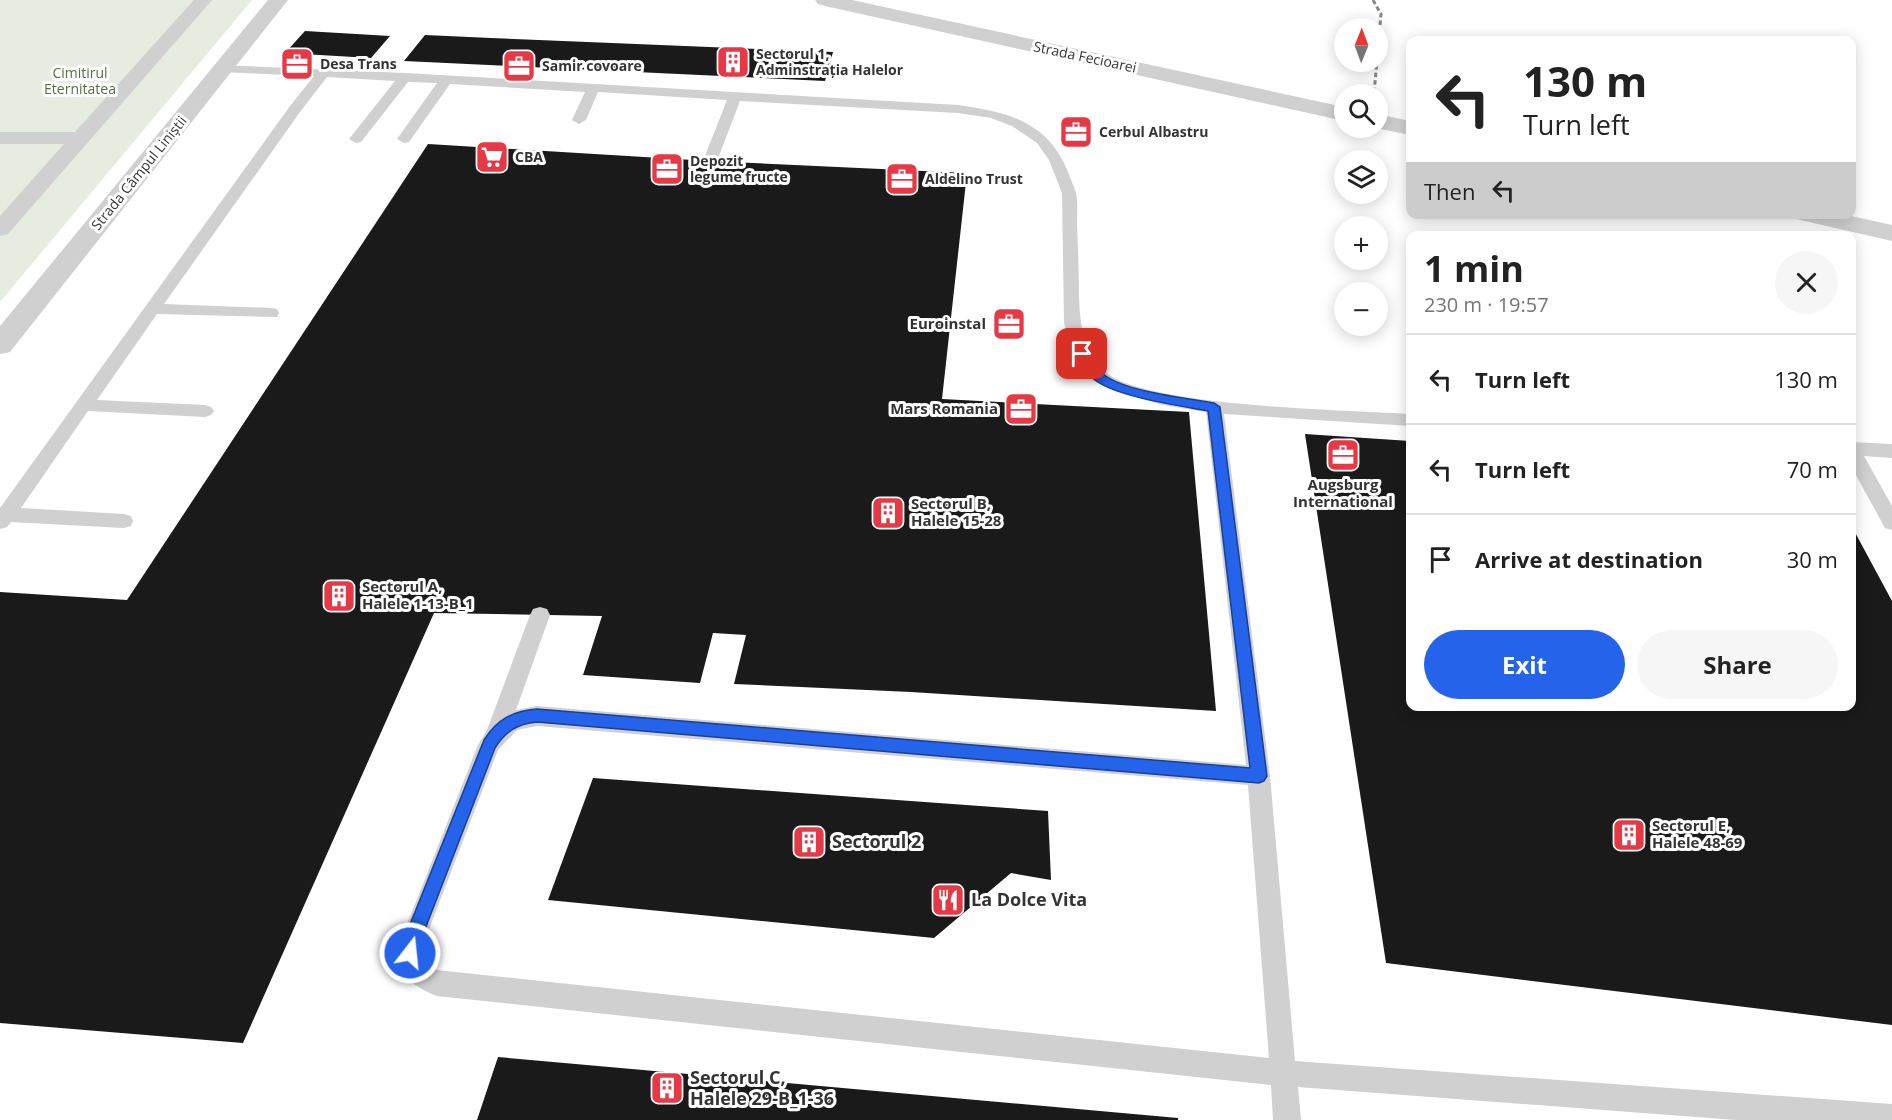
<!DOCTYPE html>
<meta charset="utf-8">
<style>
body{margin:0;font-family:"Open Sans",sans-serif;background:#f6f6f6;color:#222;height:100vh;display:flex;flex-direction:column;font-size:22px;white-space:nowrap}
*{box-sizing:border-box;margin:0}
p{font-size:20px;color:#767676}
.icon{flex:none;width:33px;height:33px;fill:none;stroke:currentColor;stroke-width:2;stroke-linecap:round;stroke-linejoin:round}
.map{position:relative;flex:1;overflow:hidden}
.sheet{position:absolute;left:1406px;top:231px;width:450px;height:480px;display:flex;flex-direction:column;background:#fff;border-radius:12px;box-shadow:0 3px 15px #0003}
.sheet>*{flex:none}
.guide{position:absolute;left:1406px;top:36px;width:450px;height:183px;border-radius:12px;box-shadow:0 3px 15px #0003;background:#fff;color:#222;overflow:hidden}
.needle{width:39px;rotate:1deg}
.buttons{position:absolute;left:1334px;top:18px;display:grid;gap:12px}
.buttons a{display:grid;place-items:center;width:54px;height:54px;border-radius:50%;background:#fff;box-shadow:0 3px 15px #0003;font-size:30px}
.pin{position:absolute;display:grid;place-items:center;width:51px;height:51px;color:#fff;margin:-26px;border-radius:12px;box-shadow:0 3px 9px #0006}
.me{position:absolute;width:66px;margin:-33px;rotate:16deg;stroke-linejoin:round;filter:drop-shadow(0 0 4px #0008)}
.turn{display:flex;align-items:center;gap:21px;height:126px;padding:0 18px;font-size:27px}
.turn .icon{width:78px;height:78px;stroke-width:2.5}
.turn b{display:block;font-size:42px;line-height:51px}
.then{display:flex;align-items:center;height:57px;padding:0 18px;background:#0003;gap:12px;font-size:22px}
.round{display:grid;place-items:center;flex:none;width:63px;height:63px;border-radius:32px;background:#f6f6f6}
.summary{display:flex;align-items:center;justify-content:space-between;height:102px;padding:0 18px}
h1{font-size:36px;font-weight:700;line-height:45px}
.cta{display:flex;gap:12px;margin-top:auto;padding:12px 18px}
.cta a{flex:1;height:69px;border-radius:36px;background:#2563eb;color:#fff;font-size:24px;font-weight:700;line-height:69px;text-align:center}
.cta a+a{background:#f6f6f6;color:#222}
ul{padding:0;list-style:none}
li{display:flex;align-items:center;gap:18px;height:90px;padding:0 18px;border-top:2px solid #e0e0e0}
li div{flex:1}
li b{display:block;font-size:22px}
li em{font-style:normal}
.map>svg:first-child{display:block}
.green{fill:#e6ecdf}
.building{fill:#1a1a1a}
.lines{fill:none;stroke-linecap:round;stroke-linejoin:round}
.service{fill:#d0d0d0;fill-rule:evenodd}
.pedestrian{fill:#d0d0d0;fill-rule:evenodd}
.minor{fill:#d0d0d0;fill-rule:evenodd}
.tertiary{fill:#d0d0d0;fill-rule:evenodd}
.rail{stroke:#888;stroke-width:3;stroke-dasharray:4.5 3;stroke-linecap:butt}
.route{fill:#2563eb;stroke:#184099;stroke-width:1.5}
.labels{text-anchor:middle;stroke-width:6;stroke-linejoin:round;paint-order:stroke}
.far-poi-label{font-size:14px;font-weight:bold;fill:#333;stroke:#fff;text-anchor:start}
.far-street-label{font-size:14px;fill:#333;stroke:#fff}
.far-park-label{font-size:14px;fill:#56703f;stroke:#fff}
.poi-label{font-size:15px;font-weight:bold;fill:#333;stroke:#fff;text-anchor:start}
.near-poi-label{font-size:18px;font-weight:bold;fill:#333;stroke:#fff;text-anchor:start}
</style>
<div class="map">
<svg width="1892" height="1120" viewBox="0 0 1892 1120">
<rect width="100%" height="100%" fill="#fff"/>
<!-- green -->
<path class="green" d="M0,0H252L0,302Z"/>
<!-- building -->
<g class="building">
<path d="M305,31L390,36L371,58L285,53Z"/>
<path d="M425,35L491,38L833,52L825,81L404,61Z"/>
<path d="M428,144L710,161L967,173L942,399L1189,412L1216,711L911,692L734,684L746,635L713,633L700,683L583,675L602,616L434,613L243,1043L0,1023V592L127,600Z"/>
<path d="M1305,434L1410,441V706H1851V525L1892,601V1025L1386,963Z"/>
<path d="M593,778L1048,811L1051,880L1011,873L934,938L548,900Z"/>
<path d="M498,1057L1178,1118V1120H477Z"/>
</g>
<g class="lines">
<!-- service -->
<g class="service">
<path d="M222,65L405,73L958,105C1007,112 1048,121 1068,172C1070,178 1074,186 1076,193C1078,202 1077,214 1077,224C1078,249 1079,273 1079,297C1080,324 1083,353 1105,372C1147,407 1349,410 1410,414V426L1224,414L1270,776L1295,1061L1892,1104V1120H1736L1298,1087L1301,1120H1273L1271,1085L437,996C406,983 394,972 402,937L478,745L487,730L530,615L533,609L540,607L547,609L550,615L516,710L537,706L1246,765L1206,412L1163,405L1118,392L1094,381L1073,354L1064,323L1062,193L1049,160L1037,143L1012,126L991,118L958,113L740,101L717,161L710,165L703,161L727,100L598,92L586,120L579,124L572,120L585,92L450,84L409,142L404,143L397,139L437,83L408,82L361,142L356,143L349,139L395,81L327,77L300,112L164,304L271,308L277,309L279,313L277,317L157,314L97,400L205,405L211,407L214,411L211,415L205,417L88,411L21,508L124,514L131,516L133,521L131,526L124,528L11,522L7,527L0,529V508L290,106L314,76L218,72L216,69L218,66ZM537,726L1248,785L1269,1058L436,970L424,960L426,937L498,750L517,730Z"/>
<path d="M1851,442L1892,444V458L1864,456L1892,506V530L1885,528L1851,466Z"/>
</g>
<!-- pedestrian -->
<path class="pedestrian" d="M194,0H212L8,234L0,236V216L64,144H0V132H75Z"/>
<!-- minor -->
<g class="minor">
<path d="M815,0H852L1344,107V121L825,6L818,4Z"/>
<path d="M1377,114L1410,121V135L1376,128Z"/>
<path d="M1793,214H1842L1892,225V241L1796,219Z"/>
</g>
<!-- tertiary -->
<path class="tertiary" d="M268,0H288L10,352L0,354V326Z"/>
<!-- rail -->
<path class="rail" d="M1373,0L1381,14L1374,94"/>
</g>
<!-- route -->
<path class="route" d="M1082,350L1086,351C1091,358 1097,368 1103,374C1125,392 1186,398 1214,403L1220,407L1267,776L1264,781L1259,783L537,722C517,724 506,731 495,748L422,937L417,959L410,962L404,959L402,953L405,937L484,740C497,719 513,711 537,709L1250,768L1208,411C1181,406 1117,397 1095,380C1088,374 1081,362 1076,354Z"/>
<!-- icons -->
<defs>
<g id="building-square" transform="scale(1.725)"><rect x="-9" y="-9" width="18" height="18" rx="4" fill="#e63946" stroke="#fff"/><path d="M-4-6H4V6H1V3H-1V6H-4ZM-2.5-4.3h1.7v1.8h-1.7ZM.8-4.3h1.7v1.8H.8ZM-2.5-1h1.7V.8h-1.7ZM.8-1h1.7V.8H.8Z" fill="#fff"/></g>
<g id="office-square" transform="scale(1.725)"><rect x="-9" y="-9" width="18" height="18" rx="4" fill="#e63946" stroke="#fff"/><path d="M-6-3h4V-5.5h4V-3h4V5H-6ZM-1-4.5V-3h2v-1.5ZM-6 0V1H6V0Z" fill="#fff"/></g>
<g id="supermarket-square" transform="scale(1.725)"><rect x="-9" y="-9" width="18" height="18" rx="4" fill="#e63946" stroke="#fff"/><path d="M-6-5.5h2.5l.6 2H6L4.5 2H-2.5L-4.4-4H-6ZM-1.5 3.2a1.3 1.3 0 1 0 .1 0ZM3 3.2a1.3 1.3 0 1 0 .1 0Z" fill="#fff"/></g>
<g id="restaurant-square" transform="scale(1.725)"><rect x="-9" y="-9" width="18" height="18" rx="4" fill="#e63946" stroke="#fff"/><path d="M-5-6h1v4h1v-4h1v4h1v-4h1v5L-1.5 .5V6h-2V.5L-5-1ZM5-6V6H3V1.5H1.5Q1.5-4 5-6Z" fill="#fff"/></g>
</defs>
<g fill-rule="evenodd">
<use href="#building-square" x="733" y="62"/>
<use href="#office-square" x="297" y="64"/>
<use href="#office-square" x="519" y="66"/>
<use href="#office-square" x="1076" y="132"/>
<use href="#supermarket-square" x="492" y="157"/>
<use href="#office-square" x="667" y="169"/>
<use href="#office-square" x="902" y="179"/>
<use href="#office-square" x="1009" y="324"/>
<use href="#office-square" x="1021" y="409"/>
<use href="#office-square" x="1343" y="455"/>
<use href="#building-square" x="888" y="513"/>
<use href="#building-square" x="339" y="596"/>
<use href="#building-square" x="1629" y="835"/>
<use href="#building-square" x="809" y="842"/>
<use href="#restaurant-square" x="948" y="900"/>
<use href="#building-square" x="667" y="1088"/>
</g>
<g class="labels">
<!-- far-poi labels -->
<g class="far-poi-label">
<text x="756" y="59">Sectorul 1,<tspan x="756" dy="16">Adminstrația Halelor</tspan></text>
<text x="320" y="69">Desa Trans</text>
<text x="542" y="71">Samir covoare</text>
<text x="1099" y="137">Cerbul Albastru</text>
<text x="515" y="162">CBA</text>
<text x="690" y="166">Depozit<tspan x="690" dy="16">legume fructe</tspan></text>
<text x="925" y="184">Aldelino Trust</text>
</g>
<!-- far-street labels -->
<g class="far-street-label">
<text transform="translate(1085 57) rotate(12)" y="5">Strada Fecioarei</text>
<text transform="translate(139 173) rotate(-51)" y="5">Strada Câmpul Liniștii</text>
</g>
<!-- far-park labels -->
<g class="far-park-label">
<text x="80" y="78">Cimitirul<tspan x="80" dy="16">Eternitatea</tspan></text>
</g>
<!-- poi labels -->
<g class="poi-label">
<text x="986" y="329" text-anchor="end">Euroinstal</text>
<text x="998" y="414" text-anchor="end">Mars Romania</text>
<text x="1343" y="490" text-anchor="middle">Augsburg<tspan x="1343" dy="17">International</tspan></text>
<text x="911" y="509">Sectorul B,<tspan x="911" dy="17">Halele 15-28</tspan></text>
<text x="362" y="592">Sectorul A,<tspan x="362" dy="17">Halele 1-13-B_1</tspan></text>
<text x="1652" y="831">Sectorul E,<tspan x="1652" dy="17">Halele 48-69</tspan></text>
</g>
<!-- near-poi labels -->
<g class="near-poi-label">
<text x="832" y="848">Sectorul 2</text>
<text x="971" y="906">La Dolce Vita</text>
<text x="690" y="1084">Sectorul C,<tspan x="690" dy="21">Halele 29-B_1-36</tspan></text>
</g>
</g>
</svg>
<div class="buttons">
<a><svg class="needle" viewBox="-14 -14 28 28"><path d="M0-13l5 13h-10z" fill="#e53935"/><path d="M0 13l5-13h-10z" fill="#767676"/></svg></a>
<a><svg class="icon" aria-label="search" viewBox="0 0 24 24"><circle cx="10" cy="10" r="6"/><path d="M15 15l6 6"/></svg></a>
<a><svg class="icon" aria-label="layers" viewBox="0 0 24 24"><path d="M12 4l9 5-9 5-9-5zM3 14l9 5 9-5"/></svg></a>
<a>+</a>
<a>−</a>
</div>
<div class="pin" style="left:1082px;top:354px;background:#d93025"><svg class="icon" aria-label="arrive" viewBox="0 0 24 24"><path d="M6 21V4h12l-3 4 3 4H6"/></svg></div>
<svg class="me" style="left:410px;top:953px" viewBox="-20 -20 40 40"><circle r="17" fill="#2563eb" stroke="#fff" stroke-width="3"/><path d="M0-11L8 9 0 5-8 9z" fill="#fff"/></svg>
<div class="guide">
<div class="turn"><svg class="icon" aria-label="left" viewBox="0 0 24 24"><path d="M17 20v-9H6M10 6l-5 5 5 5"/></svg><div><b>130 m</b>Turn left</div></div>
<div class="then">Then<svg class="icon" aria-label="left" viewBox="0 0 24 24"><path d="M17 20v-9H6M10 6l-5 5 5 5"/></svg></div>
</div>
<section class="sheet">
<div class="summary"><div><h1>1 min</h1><p>230 m · 19:57</p></div><a class="round"><svg class="icon" aria-label="close" viewBox="0 0 24 24"><path d="M6 6l12 12M18 6L6 18"/></svg></a></div>
<ul>
<li><svg class="icon" aria-label="left" viewBox="0 0 24 24"><path d="M17 20v-9H6M10 6l-5 5 5 5"/></svg><div><b>Turn left</b></div><em>130 m</em></li>
<li><svg class="icon" aria-label="left" viewBox="0 0 24 24"><path d="M17 20v-9H6M10 6l-5 5 5 5"/></svg><div><b>Turn left</b></div><em>70 m</em></li>
<li><svg class="icon" aria-label="arrive" viewBox="0 0 24 24"><path d="M6 21V4h12l-3 4 3 4H6"/></svg><div><b>Arrive at destination</b></div><em>30 m</em></li>
</ul>
<div class="cta"><a>Exit</a><a>Share</a></div>
</section>
</div>
